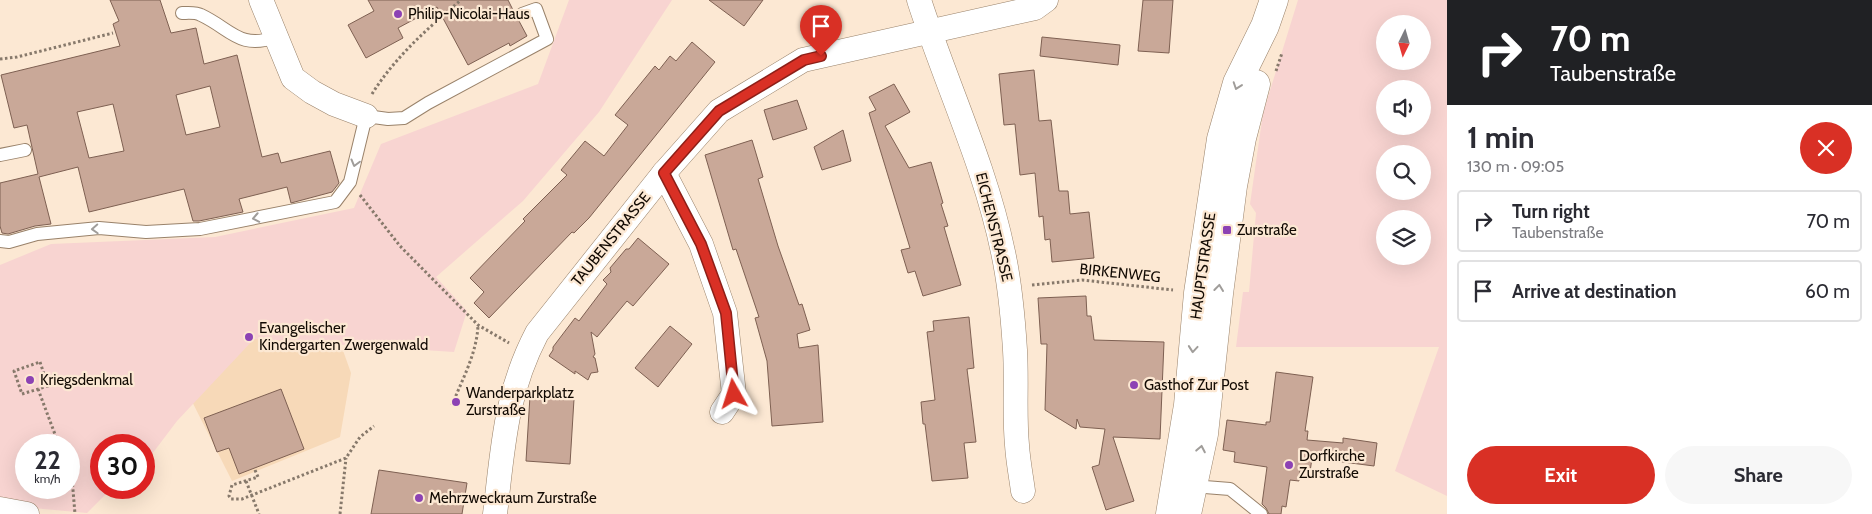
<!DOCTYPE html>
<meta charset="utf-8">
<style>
body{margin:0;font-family:Cabin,sans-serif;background:#f7f7f7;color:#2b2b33;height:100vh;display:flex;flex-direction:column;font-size:19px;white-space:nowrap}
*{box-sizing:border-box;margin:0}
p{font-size:16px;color:#7c7c81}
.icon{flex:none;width:28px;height:28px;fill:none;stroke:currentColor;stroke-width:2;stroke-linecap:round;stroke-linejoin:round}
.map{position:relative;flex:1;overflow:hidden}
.sheet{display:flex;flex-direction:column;background:#fff;width:425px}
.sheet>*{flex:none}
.banner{background:#202124;color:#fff;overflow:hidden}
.needle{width:32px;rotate:185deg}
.buttons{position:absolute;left:1376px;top:15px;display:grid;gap:10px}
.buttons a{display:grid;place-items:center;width:55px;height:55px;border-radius:50%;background:#fff;box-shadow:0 5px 20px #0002;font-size:25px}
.speed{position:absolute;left:15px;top:434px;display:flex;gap:10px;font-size:25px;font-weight:700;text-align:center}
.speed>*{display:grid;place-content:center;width:65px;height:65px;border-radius:50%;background:#fff;box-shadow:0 5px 20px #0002;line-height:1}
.speed small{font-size:12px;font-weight:400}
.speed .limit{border:8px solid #d22;background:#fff;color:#111}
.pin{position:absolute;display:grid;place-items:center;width:42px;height:42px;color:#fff;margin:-51px -21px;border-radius:50% 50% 50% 0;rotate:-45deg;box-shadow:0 0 5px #0007}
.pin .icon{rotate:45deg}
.me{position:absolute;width:55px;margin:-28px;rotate:354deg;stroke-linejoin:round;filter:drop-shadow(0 0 4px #0008)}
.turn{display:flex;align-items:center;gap:18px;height:105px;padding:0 20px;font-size:22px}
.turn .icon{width:65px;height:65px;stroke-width:2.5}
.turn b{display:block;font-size:35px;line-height:42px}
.round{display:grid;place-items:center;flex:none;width:52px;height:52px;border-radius:26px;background:#f7f7f7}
.head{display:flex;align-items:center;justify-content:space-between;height:85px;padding:0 20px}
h1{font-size:30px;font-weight:700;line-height:38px}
.button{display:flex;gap:10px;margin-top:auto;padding:10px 20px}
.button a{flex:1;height:58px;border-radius:30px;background:#d93025;color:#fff;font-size:20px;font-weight:700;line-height:58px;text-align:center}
.button a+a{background:#f7f7f7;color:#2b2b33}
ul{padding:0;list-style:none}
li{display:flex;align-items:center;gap:15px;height:62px;margin:0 10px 8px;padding:0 10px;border:2px solid #e1e1e2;border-radius:5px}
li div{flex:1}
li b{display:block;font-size:19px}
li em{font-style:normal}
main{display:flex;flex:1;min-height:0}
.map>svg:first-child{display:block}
.built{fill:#f7d9b8}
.green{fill:#f8d4d1;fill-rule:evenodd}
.building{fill:#c9a898;stroke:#7e6052;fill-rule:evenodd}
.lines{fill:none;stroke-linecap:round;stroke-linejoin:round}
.service-casing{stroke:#99826a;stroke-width:14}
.minor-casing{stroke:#99826a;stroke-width:25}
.secondary-casing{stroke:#99826a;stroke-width:29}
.path{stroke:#87796b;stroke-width:3;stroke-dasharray:2.5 2.5;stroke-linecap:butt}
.service{stroke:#fff;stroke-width:12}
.minor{stroke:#fff;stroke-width:24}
.secondary{stroke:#fff;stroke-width:28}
.oneway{stroke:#a09d9a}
.route-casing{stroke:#8d1f18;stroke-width:12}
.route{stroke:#d93025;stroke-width:9}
.poi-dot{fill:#8c42b4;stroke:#fce8d3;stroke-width:2}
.labels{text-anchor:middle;stroke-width:4.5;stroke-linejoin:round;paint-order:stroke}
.poi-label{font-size:15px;fill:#120a03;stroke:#fce8d3;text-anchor:start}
.street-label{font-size:15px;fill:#120a03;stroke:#fce8d3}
</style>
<main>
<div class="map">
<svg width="1447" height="514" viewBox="0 0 1447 514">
<rect width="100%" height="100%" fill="#fce8d3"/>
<!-- built -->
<path class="built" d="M304,240L351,373L340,437L232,481L141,300Z"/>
<!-- green -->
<g class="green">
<path d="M569,0H672L599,112L523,201L436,277L467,311L454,352L254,339L177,421L146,462L144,464V445H101V488H112L87,513L0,505V265L51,244L215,237L354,208L381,144L538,84ZM26,445H69V488H26Z"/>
<path d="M1298,0H1447V496L1395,471L1439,347H1236L1243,292H1249L1256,213L1250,204L1263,113ZM1385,24H1422V61H1385ZM1385,89H1422V126H1385ZM1385,154H1422V191H1385ZM1385,219H1422V256H1385Z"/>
</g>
<!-- building -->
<g class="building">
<path d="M110,0H160L171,33L196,28L204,64L237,55L262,157L278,153L281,163L330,151L339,183L332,192L291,203L287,187L239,199L243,212L199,221H193L184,189L89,212L78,167L39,177L51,224L35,226L8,234L2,233L0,226V183L38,174L27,125L14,128L1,75L120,46L113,24L119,21ZM210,86L220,127L186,135L176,95ZM113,104L124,151L89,158L77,112Z"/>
<path d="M368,0H508L514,12L515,17L519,21L527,36L510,46L509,43L468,65L437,7L398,28L403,38L366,58L348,25L374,11Z"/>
<path d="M709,0H763L744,26Z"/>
<path d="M1143,0H1173L1169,53L1138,51Z"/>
<path d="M1042,37L1120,45L1118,65L1040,56Z"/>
<path d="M692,42L715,62L589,218L574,233L572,232L489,318L474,303L484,292L470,278L525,221L523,219L567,175L561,170L585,141L604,156L628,125L615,115L655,66L659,70L670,56L676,61Z"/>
<path d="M1034,70L1039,121L1051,120L1059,191H1068L1070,214L1089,212L1094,258L1052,262L1050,239L1045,240L1043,216L1039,217L1035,173L1020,175L1015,124L1004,125L999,74Z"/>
<path d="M894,84L910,112L885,126L909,168L931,162L943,203L941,204L948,226L944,227L961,285L923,296L915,271L908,273L901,250L910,248L869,113L876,110L869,97Z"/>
<path d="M797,100L807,129L773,140L764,110Z"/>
<path d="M843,130L851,161L822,170L814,147Z"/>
<path d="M752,140L763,177L758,179L778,246L799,305L802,304L810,330L797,334L799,348L818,345L823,422L772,426L767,361L755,318L759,317L736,249L733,250L705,155Z"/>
<path d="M638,238L669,264L633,306L627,301L597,337L591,332L595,354L593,357L595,358L598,372L591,373L588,380L575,371V374L549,356L553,350V347L575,318L579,321L607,284L603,280L611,272L610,268L626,249H629Z"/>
<path d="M1086,296L1087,316H1091L1094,340L1164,342L1160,439L1113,437L1134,501L1106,510L1092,467L1099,465L1105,429L1080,427L1077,419L1076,429L1045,410L1047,344H1041L1038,298Z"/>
<path d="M969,317L974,368L967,369L976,442L964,443L968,478L932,481L925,424H923L921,402L935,400L927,332L934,331L933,321Z"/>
<path d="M670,326L692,344L658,387L635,368Z"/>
<path d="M1276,372L1313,377L1305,431H1308L1307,440L1343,443V438L1377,443L1374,466L1312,458L1310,472L1300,470L1299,481L1290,480L1286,507L1282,506L1281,514H1269L1266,508L1262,504L1267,467L1234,462L1235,452L1223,450L1227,420L1266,425V422H1270Z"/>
<path d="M281,389L304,449L239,474L229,448L217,452L204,418Z"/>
<path d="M530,396L574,399L570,464L526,461Z"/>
<path d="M379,470L467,483L462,514H371Z"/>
</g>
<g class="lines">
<!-- service casing -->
<g class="service-casing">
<g id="service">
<path d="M182,13C188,13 196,12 201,15C231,29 239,50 276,37"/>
<path d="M0,155L25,150"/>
<path d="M0,241L9,242L37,234L99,228L146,232L200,229L335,202L350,182L366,116L388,119L404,118L428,103L547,39L536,9L522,14"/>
<path d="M1192,486L1230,489L1261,514"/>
</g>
</g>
<!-- minor casing -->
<g class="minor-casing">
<g id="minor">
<path d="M261,0L293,78L312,92L334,104L366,116"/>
<path d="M919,0C946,84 985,165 1003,252C1010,284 1013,318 1015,350C1017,382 1014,414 1017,445C1018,461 1021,476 1023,491"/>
<path d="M664,173L701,244L725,313L734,394L722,412"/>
<path d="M0,509L27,514"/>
<path d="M495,514C503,448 505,394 537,333L664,173L719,111L803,60L1035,8L1046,0"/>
</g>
</g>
<!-- secondary casing -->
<g class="secondary-casing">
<g id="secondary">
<path d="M1170,514L1188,405L1198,293L1221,139L1237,83L1265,26L1274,0"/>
<path d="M1187,514L1204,434L1219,294L1233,186L1242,138L1256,84"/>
</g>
</g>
<!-- path -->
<g class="path">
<path d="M0,59L17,57L113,33"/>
<path d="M1276,71L1282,53"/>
<path d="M372,94C395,57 428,28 461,0"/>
<path d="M360,195L400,246L478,325L509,343"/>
<path d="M1032,285L1082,280L1173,290"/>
<path d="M40,362L48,386L22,394L14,371Z"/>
<path d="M38,389L59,445"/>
<path d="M452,405C462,380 477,353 478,325"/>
<path d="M69,470L72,478L75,514"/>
<path d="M255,470L258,477L232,485L229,496L231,499H242L346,458L360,437L374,426"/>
<path d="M246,481L259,514"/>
<path d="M340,514L346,458"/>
</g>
<!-- service -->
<use href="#service" class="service"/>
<!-- minor -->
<use href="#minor" class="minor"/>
<!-- secondary -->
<use href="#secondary" class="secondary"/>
</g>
<!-- one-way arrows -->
<defs><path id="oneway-chevron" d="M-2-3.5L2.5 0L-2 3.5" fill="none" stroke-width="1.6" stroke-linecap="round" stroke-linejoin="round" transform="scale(1.25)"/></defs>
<g class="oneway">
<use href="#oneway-chevron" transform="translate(1237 86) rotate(109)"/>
<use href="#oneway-chevron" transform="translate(355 163) rotate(105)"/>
<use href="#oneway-chevron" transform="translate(256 218) rotate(169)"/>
<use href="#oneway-chevron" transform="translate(95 229) rotate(177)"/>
<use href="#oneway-chevron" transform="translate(1219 288) rotate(-83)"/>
<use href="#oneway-chevron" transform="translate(1193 349) rotate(95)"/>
<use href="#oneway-chevron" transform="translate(1201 449) rotate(-79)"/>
</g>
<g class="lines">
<!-- route casing -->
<g class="route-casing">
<path id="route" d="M734,394L726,313L701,244L664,173L719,111L804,60L821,56"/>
</g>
<!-- route -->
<use href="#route" class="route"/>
</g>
<!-- markers -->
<g class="poi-dot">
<circle cx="398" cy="14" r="5"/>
<rect x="1222" y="225" width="10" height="10" rx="2.5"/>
<circle cx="249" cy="337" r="5"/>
<circle cx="30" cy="380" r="5"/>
<circle cx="1134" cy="385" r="5"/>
<circle cx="456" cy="402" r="5"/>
<circle cx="1289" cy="465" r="5"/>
<circle cx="419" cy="498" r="5"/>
</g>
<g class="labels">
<!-- poi labels -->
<g class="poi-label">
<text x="408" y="19">Philip-Nicolai-Haus</text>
<text x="1237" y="235">Zurstraße</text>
<text x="259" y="333">Evangelischer<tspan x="259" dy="17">Kindergarten Zwergenwald</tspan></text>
<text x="40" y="385">Kriegsdenkmal</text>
<text x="1144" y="390">Gasthof Zur Post</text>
<text x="466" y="398">Wanderparkplatz<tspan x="466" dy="17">Zurstraße</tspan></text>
<text x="1299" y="461">Dorfkirche<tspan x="1299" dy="17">Zurstraße</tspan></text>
<text x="429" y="503">Mehrzweckraum Zurstraße</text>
</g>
<!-- street labels -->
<g class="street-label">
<text transform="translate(994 227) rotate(76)" y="5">EICHENSTRASSE</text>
<text transform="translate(611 239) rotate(-51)" y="5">TAUBENSTRASSE</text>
<text transform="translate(1203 266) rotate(-82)" y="5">HAUPTSTRASSE</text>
<text transform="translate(1120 273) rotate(6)" y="5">BIRKENWEG</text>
</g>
</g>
</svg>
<div class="buttons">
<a><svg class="needle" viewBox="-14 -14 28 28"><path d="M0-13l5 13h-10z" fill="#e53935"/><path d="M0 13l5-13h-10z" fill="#7c7c81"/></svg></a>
<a><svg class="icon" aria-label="sound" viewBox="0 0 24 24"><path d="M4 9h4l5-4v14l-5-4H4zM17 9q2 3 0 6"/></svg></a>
<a><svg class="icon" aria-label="search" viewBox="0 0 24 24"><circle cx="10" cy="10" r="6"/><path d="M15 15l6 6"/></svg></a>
<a><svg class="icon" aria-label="layers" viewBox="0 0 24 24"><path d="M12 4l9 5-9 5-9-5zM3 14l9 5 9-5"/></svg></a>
</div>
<div class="speed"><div>22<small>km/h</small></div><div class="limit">30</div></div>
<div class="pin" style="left:821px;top:56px;background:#d93025"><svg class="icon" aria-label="arrive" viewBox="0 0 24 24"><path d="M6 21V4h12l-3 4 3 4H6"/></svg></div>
<svg class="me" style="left:734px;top:394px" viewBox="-20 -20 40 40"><path d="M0-17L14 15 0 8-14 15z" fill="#d93025" stroke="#fff" stroke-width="4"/></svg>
</div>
<section class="sheet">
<div class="banner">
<div class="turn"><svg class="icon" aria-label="right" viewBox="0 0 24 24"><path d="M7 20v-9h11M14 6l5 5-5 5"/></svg><div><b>70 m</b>Taubenstraße</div></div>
</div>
<div class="head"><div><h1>1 min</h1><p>130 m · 09:05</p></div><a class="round" style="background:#d93025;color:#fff"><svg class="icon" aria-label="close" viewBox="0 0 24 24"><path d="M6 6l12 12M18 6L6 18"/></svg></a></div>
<ul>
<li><svg class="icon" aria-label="right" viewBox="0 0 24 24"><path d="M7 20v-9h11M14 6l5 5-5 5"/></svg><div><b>Turn right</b><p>Taubenstraße</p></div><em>70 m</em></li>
<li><svg class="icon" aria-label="arrive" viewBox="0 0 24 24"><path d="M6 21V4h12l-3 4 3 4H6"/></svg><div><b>Arrive at destination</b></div><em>60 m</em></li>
</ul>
<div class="button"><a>Exit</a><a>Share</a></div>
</section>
</main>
